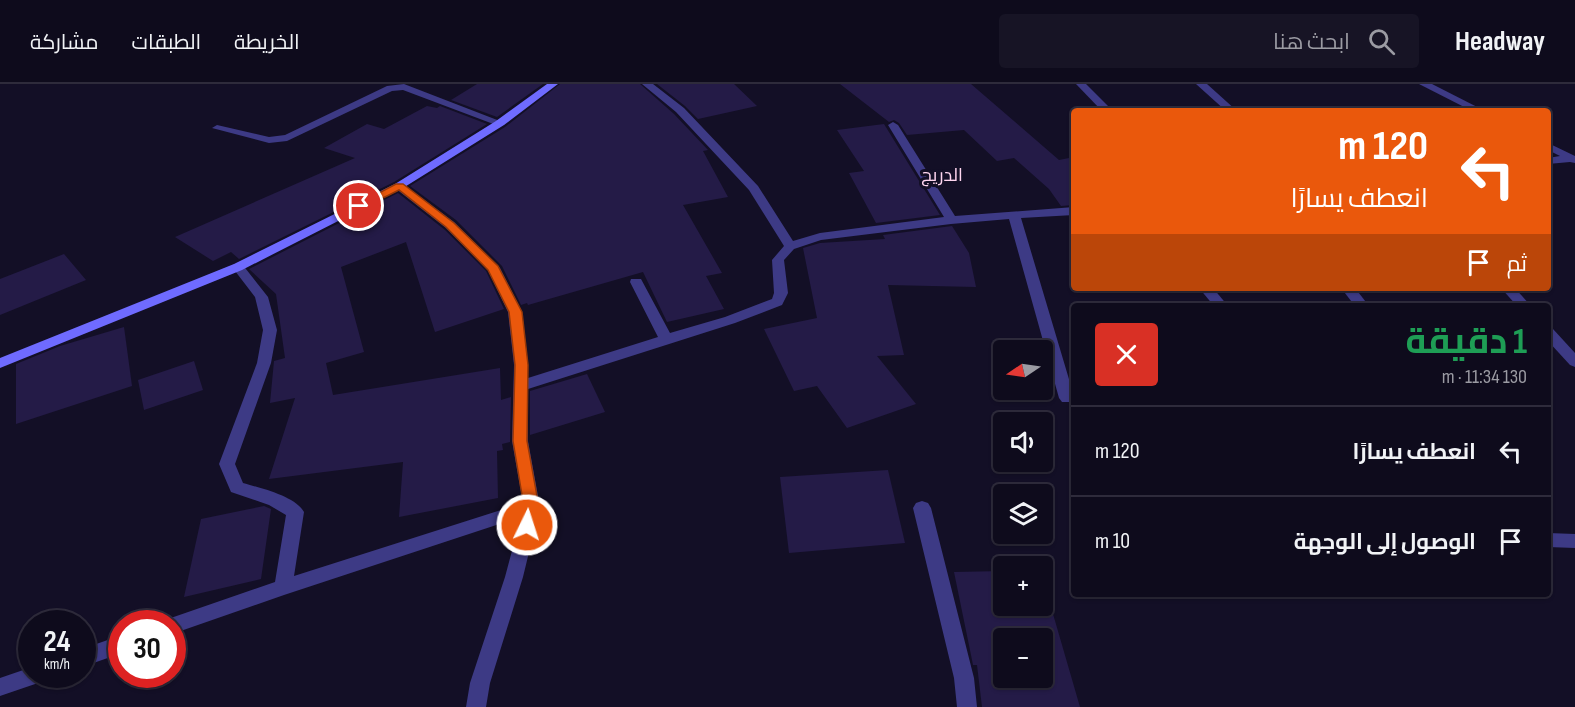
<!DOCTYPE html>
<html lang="ar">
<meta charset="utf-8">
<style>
body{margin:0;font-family:"Sofia Sans Condensed",Cairo,sans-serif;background:#171425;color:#f1f3f6;direction:rtl;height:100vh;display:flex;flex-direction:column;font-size:22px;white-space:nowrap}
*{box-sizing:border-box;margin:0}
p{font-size:20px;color:#9b9ba3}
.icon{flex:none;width:33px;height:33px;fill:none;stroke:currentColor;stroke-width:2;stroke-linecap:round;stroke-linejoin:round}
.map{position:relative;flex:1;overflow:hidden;direction:ltr}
.sheet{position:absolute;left:1071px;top:219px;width:480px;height:294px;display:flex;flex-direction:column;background:#0e0b1c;border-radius:6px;box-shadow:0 2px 4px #0004,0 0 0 2px #2e2b3b;direction:rtl}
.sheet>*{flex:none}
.banner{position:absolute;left:1071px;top:24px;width:480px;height:183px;border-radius:6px;box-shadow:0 2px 4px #0004,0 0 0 2px #2e2b3b;direction:rtl;background:#ea580c;color:#fff;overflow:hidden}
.needle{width:39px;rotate:257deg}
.fabs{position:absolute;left:993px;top:256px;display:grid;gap:12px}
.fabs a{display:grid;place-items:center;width:60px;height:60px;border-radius:6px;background:#0e0b1c;box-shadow:0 2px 4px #0004,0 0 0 2px #2e2b3b;font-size:30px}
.speed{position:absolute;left:18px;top:526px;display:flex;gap:12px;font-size:30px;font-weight:700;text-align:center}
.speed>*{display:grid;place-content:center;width:78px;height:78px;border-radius:50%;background:#0e0b1c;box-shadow:0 2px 4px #0004,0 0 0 2px #2e2b3b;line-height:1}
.speed small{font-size:15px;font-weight:400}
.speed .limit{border:9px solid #d22;background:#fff;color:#111}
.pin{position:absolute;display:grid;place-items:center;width:51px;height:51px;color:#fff;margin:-26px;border:3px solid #fff;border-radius:50%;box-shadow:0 2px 6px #0007}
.me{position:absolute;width:66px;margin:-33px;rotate:4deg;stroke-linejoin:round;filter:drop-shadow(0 0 4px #0008)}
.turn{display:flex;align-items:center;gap:21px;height:126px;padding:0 24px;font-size:27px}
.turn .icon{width:78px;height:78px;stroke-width:2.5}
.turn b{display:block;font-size:42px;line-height:51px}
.then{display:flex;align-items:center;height:57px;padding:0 24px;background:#0003;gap:12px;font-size:22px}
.round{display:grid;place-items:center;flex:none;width:63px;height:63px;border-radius:6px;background:#171425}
.head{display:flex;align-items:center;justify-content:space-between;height:102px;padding:0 24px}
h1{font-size:36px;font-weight:700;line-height:45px;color:#1e9e55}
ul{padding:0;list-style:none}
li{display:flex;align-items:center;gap:18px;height:90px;padding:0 24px;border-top:2px solid #2e2b3b}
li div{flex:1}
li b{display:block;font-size:22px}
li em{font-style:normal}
header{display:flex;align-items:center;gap:36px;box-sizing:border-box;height:84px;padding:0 30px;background:#0e0b1c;border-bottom:2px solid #2e2b3b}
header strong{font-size:28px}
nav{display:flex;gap:33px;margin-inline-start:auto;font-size:21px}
.search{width:420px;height:54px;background:#171425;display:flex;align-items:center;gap:15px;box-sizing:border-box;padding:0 21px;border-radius:6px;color:#9b9ba3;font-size:22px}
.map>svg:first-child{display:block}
.building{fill:#241b47;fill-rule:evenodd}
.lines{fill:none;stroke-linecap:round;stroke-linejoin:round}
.minor{fill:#3d3a85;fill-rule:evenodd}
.secondary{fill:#6f6bff;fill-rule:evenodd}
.route{fill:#ea580c;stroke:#983908;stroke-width:1.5}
.labels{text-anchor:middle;stroke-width:6;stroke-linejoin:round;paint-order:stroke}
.far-quarter-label{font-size:18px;fill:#ffd6f0;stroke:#130f26}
</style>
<header>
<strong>Headway</strong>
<div class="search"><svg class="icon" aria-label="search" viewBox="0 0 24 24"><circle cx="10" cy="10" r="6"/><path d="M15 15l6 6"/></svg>ابحث هنا</div>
<nav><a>الخريطة</a><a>الطبقات</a><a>مشاركة</a></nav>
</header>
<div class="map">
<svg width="1575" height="623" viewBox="0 0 1575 623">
<rect width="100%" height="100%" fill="#130f26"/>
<!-- building -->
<g class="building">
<path d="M477,0H543L497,33L451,16Z"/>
<path d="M560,0H640L674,30L708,66L703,67L728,113L683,121L722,189L706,192L724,225L667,238L643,188L528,221L527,219L521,221L502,182L456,136L410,102L505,43Z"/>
<path d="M657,0H734L757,22L698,35L685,22Z"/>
<path d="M840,0H971L1059,76L1074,73V121L1061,122L1049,105L1014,74L997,77L964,46L907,51L899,39L894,36L889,38Z"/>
<path d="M427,22L437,24L440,22L487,40L394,98L239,175L231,168L213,177L175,153L355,74L324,64L367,40L384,45Z"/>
<path d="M884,40L940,131L876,139L849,89L864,87L837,46Z"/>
<path d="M398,109L445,146L486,187L504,225L435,248L406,158L341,183L364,268L326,279L333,311L500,284L501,316L511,313L510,358L502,360L503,366L497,367L498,414L399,433L403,378L269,395L295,314L270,319L274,277L285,274L276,210L249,185Z"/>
<path d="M952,142L969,169L976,203L888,201L904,271L877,272L916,320L847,344L817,302L794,307L764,245L817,234L803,164L820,159L885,155L883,151Z"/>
<path d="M64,170L86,196L0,231V195Z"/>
<path d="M124,243L132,302L16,340V280L60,262Z"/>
<path d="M194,277L203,306L144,326L138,296Z"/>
<path d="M587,290L605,328L530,351V307Z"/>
<path d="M888,386L905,459L789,469L780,393Z"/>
<path d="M264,422L271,425L261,495L184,513L201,435Z"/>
<path d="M1004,487V522H1042V492L1080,623H982L977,581H973L971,571L954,488ZM1004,555H1042V594H1004Z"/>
</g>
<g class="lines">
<!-- minor -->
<g class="minor">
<path d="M404,0L505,39L496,41L403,6L392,7L287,57L269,59L212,44L217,41L269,53L285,51L387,2Z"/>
<path d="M642,0H653L684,24L758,102L793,157L820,149L944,133L888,41L893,38L898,41L955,132L1074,123V131L1021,134L1074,312L1072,318H1062L1059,314L1009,135L951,140L821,156L794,165L784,176L788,209L782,221L735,239L528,305V357L540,423L523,493L490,599L486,623H466L470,599L505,493L521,433L284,511L172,550V540H163L165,536L275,498L286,431L269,421L231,408L219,380L257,279L263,246L255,213L232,183L234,180H242L268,213L277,246L271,279L235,380L243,399C260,404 295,412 304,428L294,492L523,419L512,357L514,281L508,228L488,186L446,144L395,104V100H403L454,138L500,184L522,228L528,294L658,253L630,198L631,195H641L670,249L725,233L772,215L774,209L772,176L784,162L749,106L676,28Z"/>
<path d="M1076,0H1086L1113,27H1102Z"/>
<path d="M1196,0H1207L1237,27H1226Z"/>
<path d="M1419,0H1432L1485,27H1472Z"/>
<path d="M1548,59L1575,72V79L1570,78L1548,80V74L1560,72L1548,66Z"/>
<path d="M1199,204H1213L1228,222H1214Z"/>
<path d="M1341,204H1355L1369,222H1355Z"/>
<path d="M1501,204H1515L1531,222H1517Z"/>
<path d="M1548,244L1553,245L1575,269V283L1570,281L1548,257Z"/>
<path d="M922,417L928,419L931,424L974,594L977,623H957L954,594L913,424L916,419Z"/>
<path d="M1548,449L1575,450V464L1548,463Z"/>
<path d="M122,551V569L82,583V565Z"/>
<path d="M32,583V591H44L41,598L0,612V594Z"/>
</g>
<!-- secondary -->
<path class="secondary" d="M547,0H558L504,41L403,104L242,186L0,284V274L234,180L395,100L496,37Z"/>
</g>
<!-- route -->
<path class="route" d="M396,100H403L454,139L498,182L522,228L528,281L527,357L539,423L533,445L527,447L522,445L519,441L524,423L513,357L515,281L509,228L488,186L446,143L399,106L363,124H355L354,122Z"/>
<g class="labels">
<!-- far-quarter labels -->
<g class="far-quarter-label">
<text x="942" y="97">الدريج</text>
</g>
</g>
</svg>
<div class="fabs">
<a><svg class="needle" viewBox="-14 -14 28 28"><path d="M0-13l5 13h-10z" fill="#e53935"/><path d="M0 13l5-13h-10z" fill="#9b9ba3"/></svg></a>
<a><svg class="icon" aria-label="sound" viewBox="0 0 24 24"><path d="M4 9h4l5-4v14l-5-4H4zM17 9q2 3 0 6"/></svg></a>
<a><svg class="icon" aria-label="layers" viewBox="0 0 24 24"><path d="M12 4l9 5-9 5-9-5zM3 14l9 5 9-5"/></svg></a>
<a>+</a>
<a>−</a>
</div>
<div class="speed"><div>24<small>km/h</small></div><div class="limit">30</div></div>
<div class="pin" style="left:359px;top:122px;background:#d93025"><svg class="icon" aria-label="arrive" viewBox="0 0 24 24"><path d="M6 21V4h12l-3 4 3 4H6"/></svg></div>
<svg class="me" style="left:527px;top:441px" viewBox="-20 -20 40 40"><circle r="17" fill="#ea580c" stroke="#fff" stroke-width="3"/><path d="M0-11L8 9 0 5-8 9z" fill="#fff"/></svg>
<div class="banner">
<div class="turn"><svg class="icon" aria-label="left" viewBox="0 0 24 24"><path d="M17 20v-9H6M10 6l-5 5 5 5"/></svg><div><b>120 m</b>انعطف يسارًا</div></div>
<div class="then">ثم<svg class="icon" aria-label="arrive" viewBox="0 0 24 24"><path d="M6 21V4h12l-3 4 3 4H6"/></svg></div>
</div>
<section class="sheet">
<div class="head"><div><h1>1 دقيقة</h1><p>130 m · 11:34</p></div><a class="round" style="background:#d93025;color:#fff"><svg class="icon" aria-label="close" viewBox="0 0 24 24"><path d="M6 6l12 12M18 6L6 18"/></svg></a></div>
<ul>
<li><svg class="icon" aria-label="left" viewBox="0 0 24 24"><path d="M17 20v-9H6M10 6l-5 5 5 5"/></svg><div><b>انعطف يسارًا</b></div><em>120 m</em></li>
<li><svg class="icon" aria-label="arrive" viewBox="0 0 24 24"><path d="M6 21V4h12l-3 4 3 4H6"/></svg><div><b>الوصول إلى الوجهة</b></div><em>10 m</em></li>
</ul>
</section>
</div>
